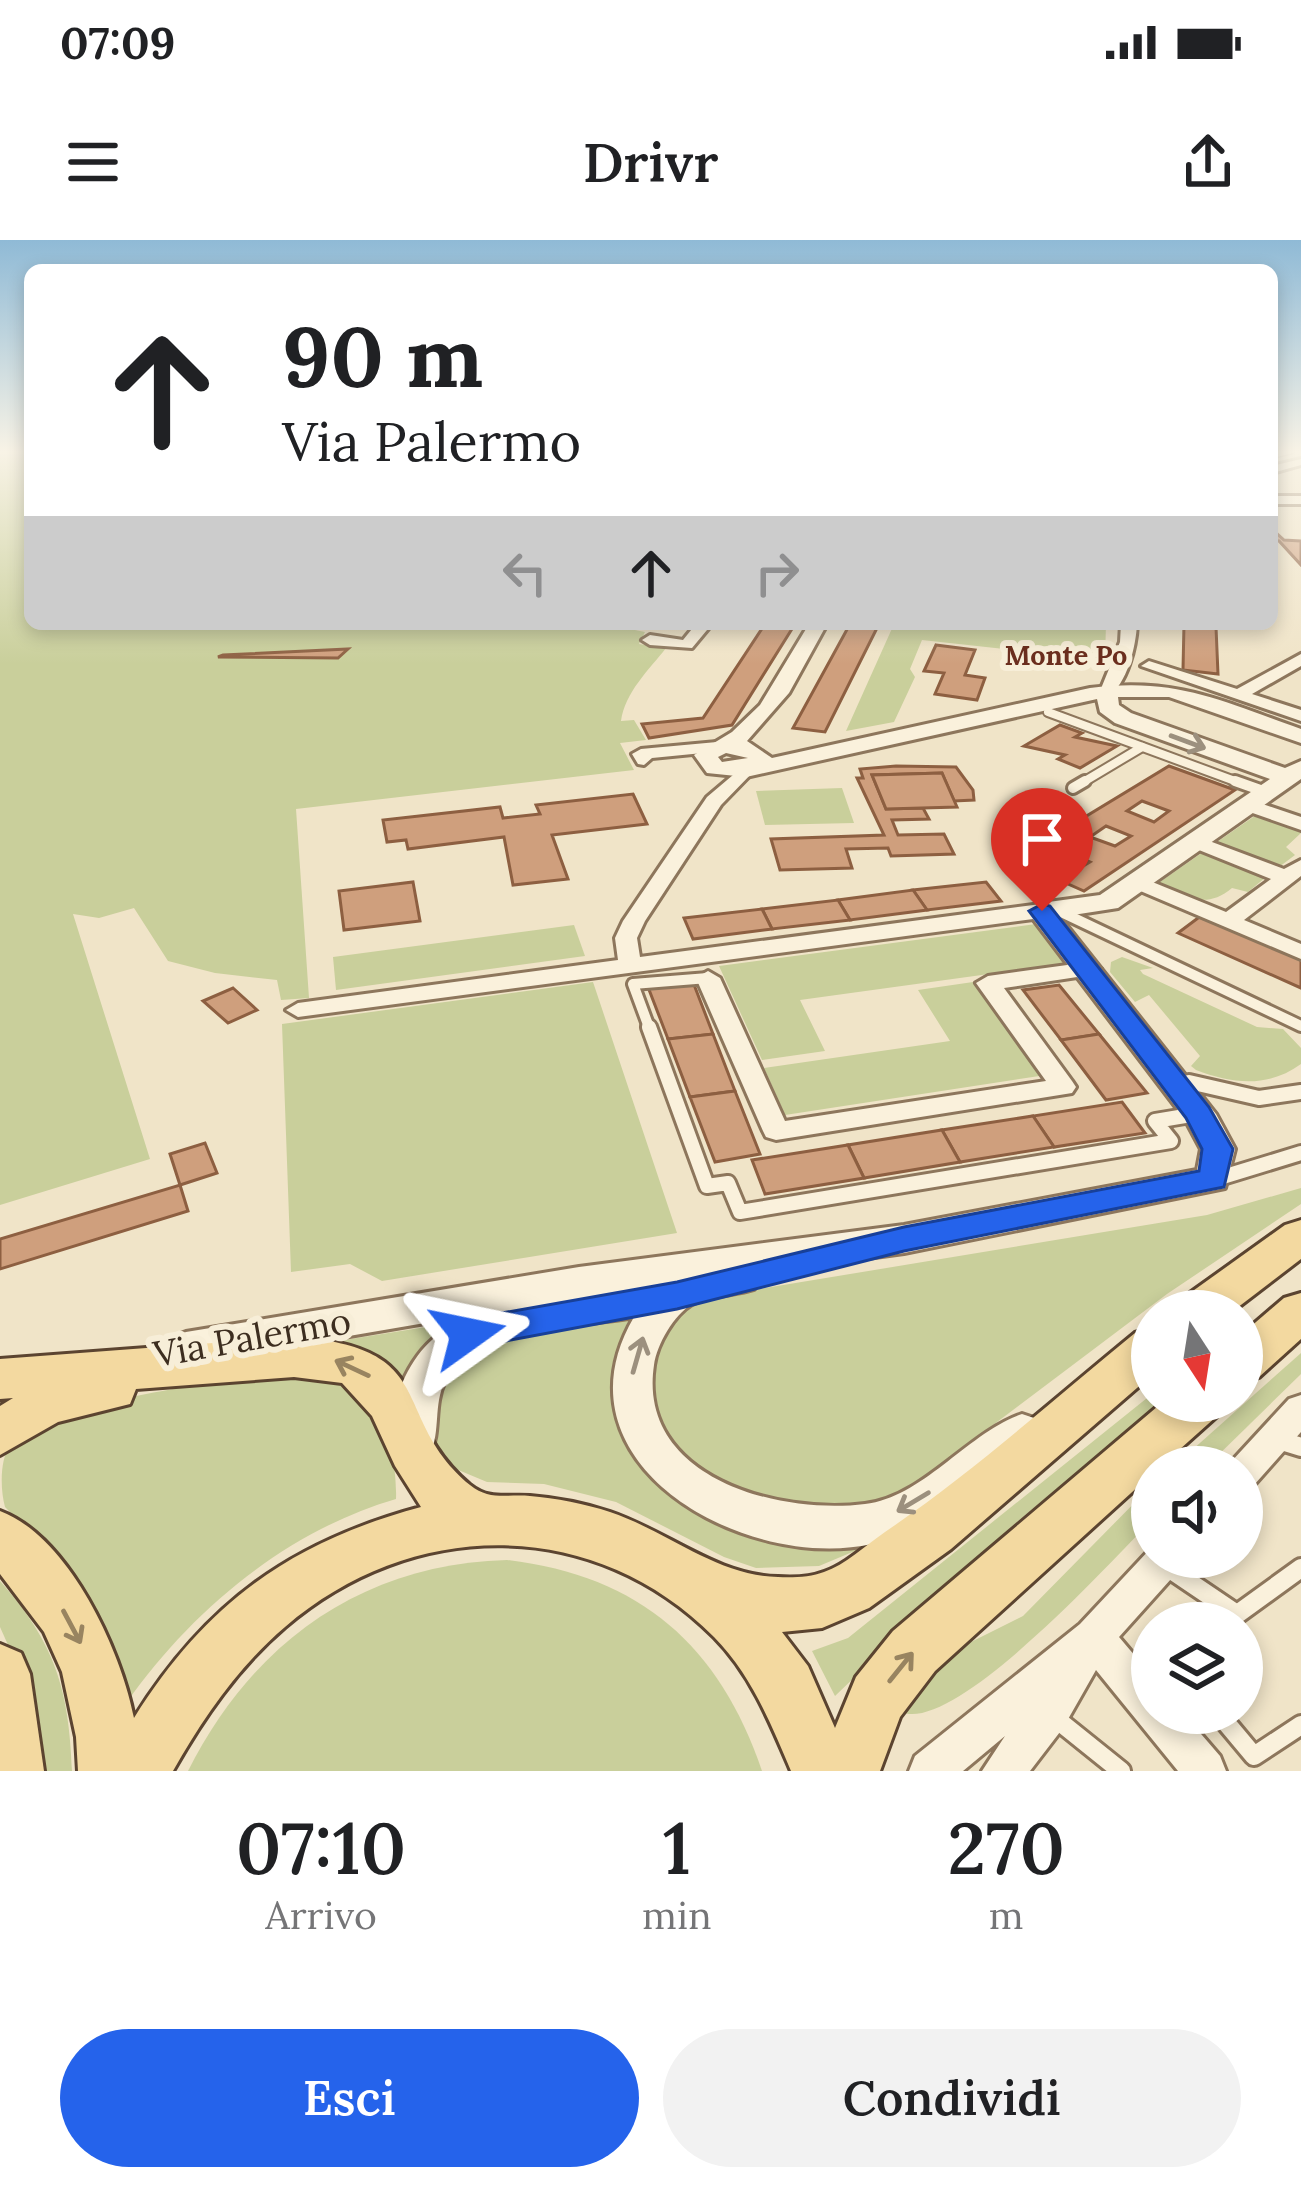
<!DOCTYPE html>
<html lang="it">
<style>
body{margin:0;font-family:Lora,serif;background:#f2f2f2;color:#202124;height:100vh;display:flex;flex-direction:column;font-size:45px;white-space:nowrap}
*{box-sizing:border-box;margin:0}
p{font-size:39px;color:#757577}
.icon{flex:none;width:66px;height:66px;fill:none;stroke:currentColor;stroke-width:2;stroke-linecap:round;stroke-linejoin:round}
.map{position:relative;height:1531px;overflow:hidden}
.side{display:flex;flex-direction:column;background:#fff;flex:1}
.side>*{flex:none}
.top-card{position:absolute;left:24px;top:24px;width:1254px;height:366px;border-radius:18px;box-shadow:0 6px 18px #0003;background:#fff;color:#202124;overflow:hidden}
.needle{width:78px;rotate:168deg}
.buttons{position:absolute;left:1131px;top:1050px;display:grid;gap:24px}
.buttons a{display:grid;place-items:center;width:132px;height:132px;border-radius:50%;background:#fff;box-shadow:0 6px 18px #0003;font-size:60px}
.pin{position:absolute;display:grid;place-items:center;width:102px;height:102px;color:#fff;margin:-123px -51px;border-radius:50% 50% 50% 0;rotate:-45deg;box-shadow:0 0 12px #0007}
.pin .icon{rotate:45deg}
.me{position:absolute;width:132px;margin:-66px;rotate:78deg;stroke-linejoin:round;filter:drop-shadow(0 0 9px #0008)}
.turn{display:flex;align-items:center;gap:42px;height:252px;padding:0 60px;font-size:54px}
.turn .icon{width:156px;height:156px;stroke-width:2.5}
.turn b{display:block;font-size:84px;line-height:102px}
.lanes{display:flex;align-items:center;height:114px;padding:0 60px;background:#0003;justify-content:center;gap:60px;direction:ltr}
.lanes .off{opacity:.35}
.eta{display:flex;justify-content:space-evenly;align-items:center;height:204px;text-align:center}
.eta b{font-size:72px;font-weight:600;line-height:84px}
.action{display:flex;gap:24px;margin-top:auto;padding:24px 60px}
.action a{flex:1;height:138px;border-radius:72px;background:#2563eb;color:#fff;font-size:48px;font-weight:600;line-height:138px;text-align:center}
.action a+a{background:#f2f2f2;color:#202124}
.status{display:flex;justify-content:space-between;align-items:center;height:84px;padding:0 60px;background:#fff;direction:ltr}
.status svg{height:33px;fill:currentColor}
header{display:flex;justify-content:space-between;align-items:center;height:156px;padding:0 60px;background:#fff;font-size:54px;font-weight:600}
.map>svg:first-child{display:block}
.green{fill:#c9cf9b}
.building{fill:#cf9f7d;stroke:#8d5f41;stroke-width:3;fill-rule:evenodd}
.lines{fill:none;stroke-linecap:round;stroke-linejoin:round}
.service-far4-casing{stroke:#8d765c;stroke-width:9}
.service-far3-casing{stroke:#8d765c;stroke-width:12}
.service-far2-casing{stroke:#8d765c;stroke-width:16}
.service-far1-casing{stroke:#8d765c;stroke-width:20}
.service-casing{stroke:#8d765c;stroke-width:24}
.minor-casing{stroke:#8d765c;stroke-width:6}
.tertiary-casing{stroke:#8d765c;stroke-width:6}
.primary-casing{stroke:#5b4430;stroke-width:6}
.service-far4{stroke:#faf1dc;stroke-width:6}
.service-far3{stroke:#faf1dc;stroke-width:8}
.service-far2{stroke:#faf1dc;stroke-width:10}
.service-far1{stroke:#faf1dc;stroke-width:14}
.service{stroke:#faf1dc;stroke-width:18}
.minor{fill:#faf1dc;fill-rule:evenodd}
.tertiary{fill:#faf1dc;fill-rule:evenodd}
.primary{fill:#f3d9a0;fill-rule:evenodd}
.oneway{stroke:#9c907e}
.oneway2{stroke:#988460}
.route{fill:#2563eb;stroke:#184099;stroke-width:3}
.labels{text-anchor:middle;stroke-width:12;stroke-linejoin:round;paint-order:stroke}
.far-neighbourhood-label{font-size:27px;font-weight:bold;fill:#6b2e1e;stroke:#f7eed8}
.near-street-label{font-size:36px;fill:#3d2e20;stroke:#f7eed8}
</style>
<div class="status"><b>07:09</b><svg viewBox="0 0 49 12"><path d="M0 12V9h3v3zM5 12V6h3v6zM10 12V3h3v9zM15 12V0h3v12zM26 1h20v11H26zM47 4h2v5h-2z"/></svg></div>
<header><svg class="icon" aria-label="menu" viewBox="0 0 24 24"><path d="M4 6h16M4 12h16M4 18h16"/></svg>Drivr<svg class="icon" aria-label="share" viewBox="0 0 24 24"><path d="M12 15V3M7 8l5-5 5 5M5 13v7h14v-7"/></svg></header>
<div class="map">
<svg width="1301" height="1531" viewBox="0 0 1301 1531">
<rect width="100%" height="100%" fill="#f0e4c8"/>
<!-- green -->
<g class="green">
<path d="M0,210H30V384H633L630,389L645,392L639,404L666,408C649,430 625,452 621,481L634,480L646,500L620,503L634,530L296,569L309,758L281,760L277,740L215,733L168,721L134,668L99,678L73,674L150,919L0,965Z"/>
<path d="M894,384H1106L1105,420L922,400L910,429L915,437L894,482L846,491Z"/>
<path d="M842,548L854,583L765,585L756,551Z"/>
<path d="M1259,573L1301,593L1286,607L1295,615L1279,627L1217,602Z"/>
<path d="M1203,612L1266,637L1248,652L1232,648C1206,670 1185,657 1157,644Z"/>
<path d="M1036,684L1068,723L800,760L825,811L762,820L719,726Z"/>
<path d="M574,685L585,716L336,750L333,717Z"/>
<path d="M1122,717L1153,728L1140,730L1143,734L1257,787L1283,789L1301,808V824C1268,848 1233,844 1196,830L1191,826L1200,816L1149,755L1135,762L1110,732L1111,722Z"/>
<path d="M980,741L1046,835L785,875L764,828L950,801L918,750Z"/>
<path d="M593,742L677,993L382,1041L350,1024L291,1032L282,784Z"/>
<path d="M1301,948V964L1167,1054L900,1255C825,1284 710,1269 665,1196C661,1189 653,1180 652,1172C647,1149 654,1120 655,1097L693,1060L1207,975Z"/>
<path d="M641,1072C604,1117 613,1166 637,1215L862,1308L819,1326L756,1328L724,1317L616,1262L544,1244L487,1242L444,1224L428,1192L449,1124L496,1096Z"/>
<path d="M476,1079L399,1140L307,1106Z"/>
<path d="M1301,1113V1134L1206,1227H1173Z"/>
<path d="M306,1129C370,1145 398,1195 396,1259C286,1291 192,1370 127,1462L68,1331L5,1267C0,1249 0,1219 10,1205C66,1155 230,1142 306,1129Z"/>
<path d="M1152,1154V1161H1162L1011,1287L835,1456L812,1411L848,1398Z"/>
<path d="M1152,1245V1280C1114,1318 955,1495 901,1472L939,1418L1023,1376Z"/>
<path d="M507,1320C640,1336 719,1405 762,1531H188C253,1402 362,1324 507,1320Z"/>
<path d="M0,1341C55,1403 69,1449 72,1531H32L25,1443L0,1387Z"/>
</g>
<!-- building -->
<g class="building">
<path d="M1272,289L1284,300L1301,301V325L1279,301L1272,300Z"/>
<path d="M765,384H795L732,485L649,498L642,484L703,478Z"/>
<path d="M850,384H879L825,492L793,488Z"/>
<path d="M1184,384L1216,387L1218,434L1183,430Z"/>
<path d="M936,405L975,410L965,435L985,438L977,460L935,454L944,433L924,431Z"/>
<path d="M348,409L338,418L218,417L223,415Z"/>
<path d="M1060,485L1082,493L1075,497L1117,506L1080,528L1058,519L1065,515L1024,506Z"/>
<path d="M896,526L956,527L973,550L974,560L954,561L942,533L872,535L886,569L923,568L929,579L892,580L898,595L944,594L954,614L891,616L888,608L846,609L852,628L780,630L771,599L884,595L857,538H863L860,529Z"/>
<path d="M1169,526L1235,550L1084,651L1014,620ZM1142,561L1169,571L1154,582L1127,571ZM1106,586L1131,596L1115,606L1090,597ZM1066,611L1090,622L1073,632L1049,621Z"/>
<path d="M942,533L957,567L886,569L872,535Z"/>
<path d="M633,554L647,584L552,595L568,639L513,645L504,597L408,609L406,600L387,602L383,580L500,567L503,578L540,574L536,565Z"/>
<path d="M413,642L420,681L344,690L339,651Z"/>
<path d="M986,642L1001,661L927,670L913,650Z"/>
<path d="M913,650L927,670L850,680L838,660Z"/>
<path d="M838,660L850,680L772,689L762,669Z"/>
<path d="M762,669L772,689L693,699L684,678Z"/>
<path d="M1202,675L1301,718V748L1178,693Z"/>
<path d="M693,742L713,794L668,799L648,747Z"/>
<path d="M1059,745L1099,794L1061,800L1023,750Z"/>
<path d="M233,748L257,770L228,783L203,761Z"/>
<path d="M713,794L735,851L690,857L668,799Z"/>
<path d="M1099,794L1147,853L1106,860L1061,800Z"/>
<path d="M735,851L760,914L715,922L690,857Z"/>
<path d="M1122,862L1145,893L1054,907L1033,876Z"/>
<path d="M1033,876L1054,907L960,922L942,890Z"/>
<path d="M942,890L960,922L864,938L848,905Z"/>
<path d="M205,903L217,933L180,945L170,914Z"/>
<path d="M848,905L864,938L765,954L752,920Z"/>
<path d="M180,945L188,971L0,1029V999Z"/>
</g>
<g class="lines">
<!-- service-far4 casing -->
<g class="service-far4-casing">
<path id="service-far4" d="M1272,215L1292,210"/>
</g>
<!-- service-far3 casing -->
<g class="service-far3-casing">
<g id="service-far3">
<path d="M1048,472L1243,544"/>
<path d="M1080,544L1142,507"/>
</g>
</g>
<!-- service-far2 casing -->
<g class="service-far2-casing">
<g id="service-far2">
<path d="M1235,541L1266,552"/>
<path d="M1073,548L1085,541"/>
<path d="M1057,670L1301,786"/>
<path d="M650,790L633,744L708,738"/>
</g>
</g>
<!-- service-far1 casing -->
<g class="service-far1-casing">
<g id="service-far1">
<path d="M649,787L707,946L728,943L740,972L1171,901L1155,881L1197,874"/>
<path d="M1189,842L1259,858L1301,852"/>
<path d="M1216,939L1301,913"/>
</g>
</g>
<!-- service casing -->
<g class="service-casing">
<g id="service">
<path d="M1275,1199L1301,1207"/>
<path d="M1167,1327L1235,1373"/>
<path d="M1225,1383L1301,1328"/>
<path d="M1218,1473L1254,1516L1301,1485"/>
<path d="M1055,1478L1121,1531"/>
</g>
</g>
<!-- minor casing -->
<g class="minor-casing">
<g id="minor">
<path d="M1301,219V225L1272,233V226Z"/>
<rect x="1272" y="256" width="29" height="8"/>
<path d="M696,384H712L692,408L650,405L642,400L650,395L683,400Z"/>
<path d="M1121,384H1137C1136,406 1127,445 1108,456L1100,451L1120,402Z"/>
<path d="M1301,414V426L1252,454L1301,470V481L1141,426L1149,421L1237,449Z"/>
<path d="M717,502L726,507L723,511L652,518L644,525L638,524L632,514L641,509Z"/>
<path d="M746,524L755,530L721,565L645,681L637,698L640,717L1041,664L1052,671L1041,678L298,777L286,770L298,763L618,720L615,698L623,681L707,557Z"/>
<path d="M1248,559L1301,577V590L1241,569V561Z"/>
<path d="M1196,596L1284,629L1301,620V636L1244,680L1301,704V719L1131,647L1127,643L1131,639H1145L1226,672L1271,639L1189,606L1186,602Z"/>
<path d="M1089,722L1101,729L1097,734L1004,748L1072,841L1076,847L1072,853L776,900L766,897L763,891L696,738L708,731L720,738L785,881L1046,841L976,743L988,736Z"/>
<path d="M1301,1155V1192L1254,1245L1242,1249V1227H1228L1230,1223L1289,1159Z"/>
<path d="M1152,1307V1317H1185L1180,1329L1119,1397L1152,1436V1473H1183L1220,1516L1226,1531H1178L1096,1430L1063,1488L1030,1531H982L1005,1496L963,1531H909L915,1516L1080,1384Z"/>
</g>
</g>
<!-- tertiary casing -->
<g class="tertiary-casing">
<path id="tertiary" d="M809,384H827L789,453L747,501L772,518L1090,448C1177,437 1221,461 1301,489V503L1169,457H1118L1119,465L1131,473L1285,528L1301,521V539L1118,668L1060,677L1216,874L1235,909L1225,948L904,1013L757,1033L760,1039L754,1049C736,1055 709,1055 692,1064C674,1075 657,1104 654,1125C637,1238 779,1275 865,1264C924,1257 967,1193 1022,1174L1037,1179L1043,1192L1037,1205C987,1240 934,1291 872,1304C745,1332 548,1224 634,1077C578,1088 475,1082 445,1141C433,1165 441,1191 430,1214L415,1219L400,1214C382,1178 404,1124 433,1099C450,1084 474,1077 495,1071L186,1124L172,1119L166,1108L172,1097L186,1092L579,1027L904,985L1197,930L1201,909L1185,879L1027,671L1041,663L1100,655L1270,539L1115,483L1100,472L1097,459L746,537L707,533L694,515L732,492L760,465ZM726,513L748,518L722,522L718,517Z"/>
</g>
<!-- primary casing -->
<g class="primary-casing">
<g id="primary">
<path d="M1301,980V1019L1233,1071H1177L1183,1058L1285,985Z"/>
<path d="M1301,1053V1099L1259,1137L1242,1143V1094L1284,1058Z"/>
<path d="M1152,1088V1135L951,1309L869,1368L822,1388L782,1392L808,1426L835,1488L856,1437L893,1391L1164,1161H1224L1217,1176L1160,1227H1152V1234L935,1431L900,1477L880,1531H791C771,1484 751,1434 714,1397C594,1276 413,1277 285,1387C238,1427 203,1478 173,1531H78L76,1497L62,1432L44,1392L0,1334V1271C69,1297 121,1410 134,1478C206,1363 291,1302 421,1267L395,1226L372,1176L342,1143L294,1137L136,1149L130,1164L58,1182L0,1215V1166L13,1158L0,1159V1119L294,1097C443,1107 388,1176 470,1245C490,1261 506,1254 530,1256C555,1258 586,1264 610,1272C667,1291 717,1336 778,1337C792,1338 811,1337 824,1332C845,1325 866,1305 885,1292C972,1233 1053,1160 1135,1093Z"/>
<path d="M0,1404L21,1413L30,1434L44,1531H0Z"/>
</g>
</g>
<!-- service-far4 -->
<use href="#service-far4" class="service-far4"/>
<!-- service-far3 -->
<use href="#service-far3" class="service-far3"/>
<!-- service-far2 -->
<use href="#service-far2" class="service-far2"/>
<!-- service-far1 -->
<use href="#service-far1" class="service-far1"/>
<!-- service -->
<use href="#service" class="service"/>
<!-- minor -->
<use href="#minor" class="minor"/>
<!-- tertiary -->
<use href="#tertiary" class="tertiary"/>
<!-- primary -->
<use href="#primary" class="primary"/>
</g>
<!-- one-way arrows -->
<defs><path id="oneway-shaft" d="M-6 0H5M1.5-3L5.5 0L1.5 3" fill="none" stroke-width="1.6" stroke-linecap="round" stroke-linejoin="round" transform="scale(3)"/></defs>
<g class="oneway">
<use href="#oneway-shaft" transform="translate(1188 502) rotate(20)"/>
<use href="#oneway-shaft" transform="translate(638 1115) rotate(-74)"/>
<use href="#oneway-shaft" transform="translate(913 1262) rotate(149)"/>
</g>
<g class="oneway2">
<use href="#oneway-shaft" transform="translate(352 1128) rotate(-155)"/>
<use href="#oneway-shaft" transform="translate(72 1387) rotate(62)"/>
<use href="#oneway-shaft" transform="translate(901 1427) rotate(-51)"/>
</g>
<!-- sky -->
<linearGradient id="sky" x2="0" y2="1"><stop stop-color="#8fbad6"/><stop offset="0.5" stop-color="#f8f3e6"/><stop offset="1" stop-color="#f8f3e6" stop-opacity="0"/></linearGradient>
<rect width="1301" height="424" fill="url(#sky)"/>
<!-- route -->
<path class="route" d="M1042,664L1050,666L1209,867L1233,909L1224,947L904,1011L677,1069L468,1108L456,1104L450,1094L456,1084L468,1079L677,1042L904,987L1199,931L1202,909L1186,878L1029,671Z"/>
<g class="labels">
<!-- far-neighbourhood labels -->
<g class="far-neighbourhood-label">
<text x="1066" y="425">Monte Po</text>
</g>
<!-- near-street labels -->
<g class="near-street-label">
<text transform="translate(252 1097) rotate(-10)" y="13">Via Palermo</text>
</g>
</g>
</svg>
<div class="buttons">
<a><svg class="needle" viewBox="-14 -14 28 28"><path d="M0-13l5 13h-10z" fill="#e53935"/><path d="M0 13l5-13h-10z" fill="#757577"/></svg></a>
<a><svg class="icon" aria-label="sound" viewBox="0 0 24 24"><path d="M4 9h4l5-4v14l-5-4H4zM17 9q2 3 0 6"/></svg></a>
<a><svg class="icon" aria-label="layers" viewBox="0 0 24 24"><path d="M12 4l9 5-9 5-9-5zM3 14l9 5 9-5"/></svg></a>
</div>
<div class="pin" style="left:1042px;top:671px;background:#d93025"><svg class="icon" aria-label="arrive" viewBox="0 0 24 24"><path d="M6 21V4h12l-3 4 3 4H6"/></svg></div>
<svg class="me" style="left:468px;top:1094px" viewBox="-20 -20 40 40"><path d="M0-17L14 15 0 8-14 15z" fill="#2563eb" stroke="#fff" stroke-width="4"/></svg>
<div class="top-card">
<div class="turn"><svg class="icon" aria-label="ahead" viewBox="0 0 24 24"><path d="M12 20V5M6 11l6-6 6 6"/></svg><div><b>90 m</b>Via Palermo</div></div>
<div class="lanes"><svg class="icon off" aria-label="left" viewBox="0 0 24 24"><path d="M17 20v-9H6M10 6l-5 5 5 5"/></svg><svg class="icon" aria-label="ahead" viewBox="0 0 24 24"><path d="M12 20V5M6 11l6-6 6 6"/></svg><svg class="icon off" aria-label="right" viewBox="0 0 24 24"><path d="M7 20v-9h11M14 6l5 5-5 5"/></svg></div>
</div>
</div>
<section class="side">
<div class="eta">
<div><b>07:10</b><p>Arrivo</p></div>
<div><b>1</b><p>min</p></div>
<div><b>270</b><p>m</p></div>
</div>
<div class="action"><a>Esci</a><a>Condividi</a></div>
</section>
